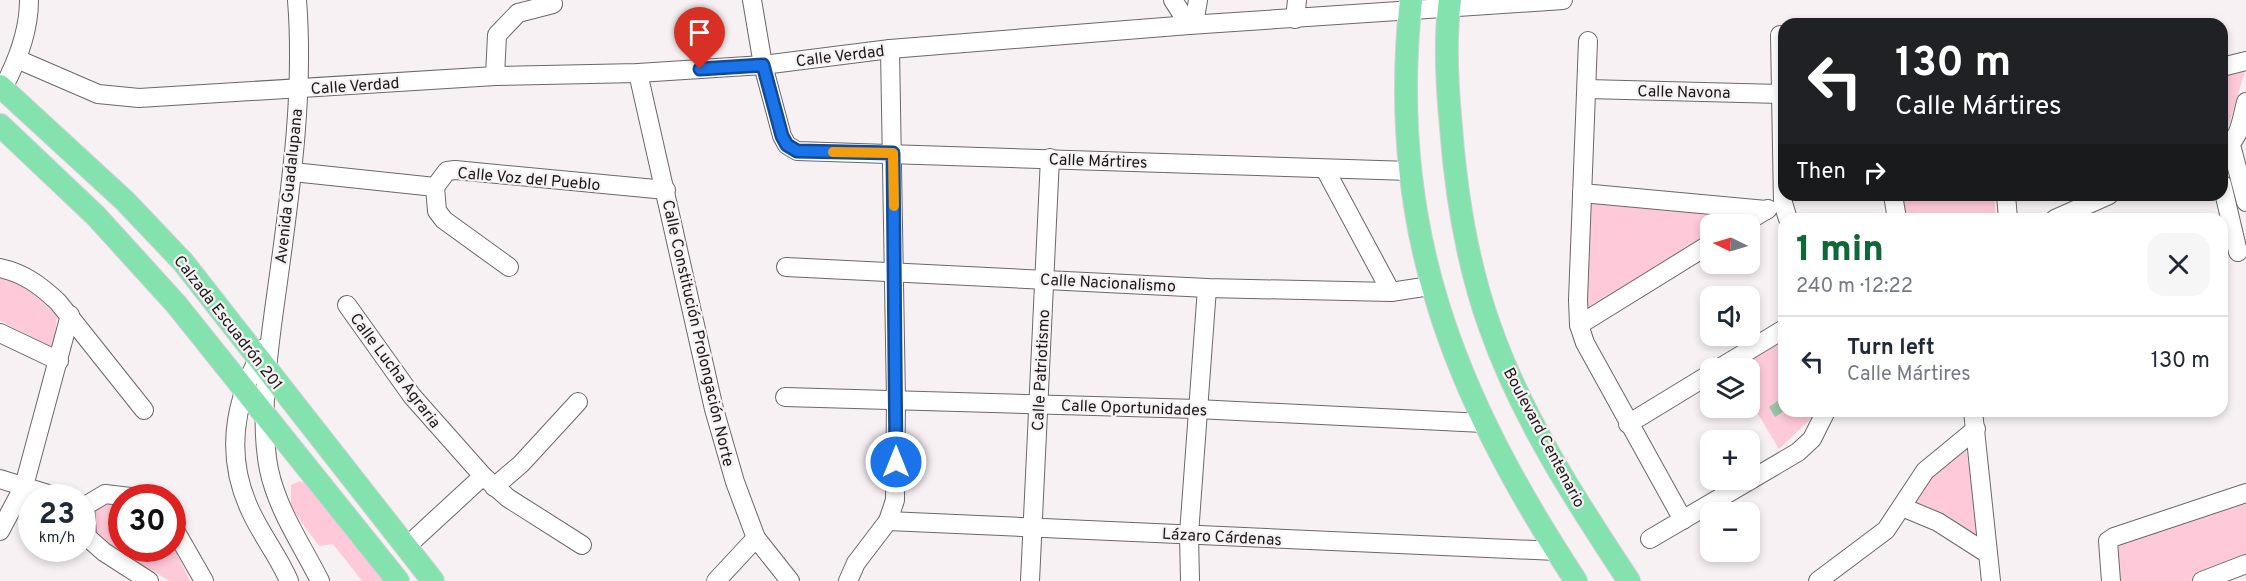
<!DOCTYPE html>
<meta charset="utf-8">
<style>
body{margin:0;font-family:Overpass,sans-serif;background:#f6f6f7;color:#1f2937;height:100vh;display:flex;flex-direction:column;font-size:22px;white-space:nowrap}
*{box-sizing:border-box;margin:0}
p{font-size:20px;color:#747a83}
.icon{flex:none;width:33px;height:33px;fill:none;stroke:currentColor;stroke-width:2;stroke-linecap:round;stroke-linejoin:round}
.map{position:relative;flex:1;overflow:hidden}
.drawer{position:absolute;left:1778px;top:213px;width:450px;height:204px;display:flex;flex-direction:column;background:#fff;border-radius:18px;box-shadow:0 3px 9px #0003}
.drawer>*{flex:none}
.guide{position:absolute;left:1778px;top:18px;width:450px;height:183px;border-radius:18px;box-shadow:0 3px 9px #0003;background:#202124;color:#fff;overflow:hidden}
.needle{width:39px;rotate:275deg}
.tools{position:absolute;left:1700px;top:214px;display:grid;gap:12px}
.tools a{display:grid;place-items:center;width:60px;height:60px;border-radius:12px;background:#fff;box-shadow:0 3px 9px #0003;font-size:30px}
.speed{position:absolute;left:18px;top:484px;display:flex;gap:12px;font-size:30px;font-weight:700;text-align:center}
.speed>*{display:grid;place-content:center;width:78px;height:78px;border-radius:50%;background:#fff;box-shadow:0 3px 9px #0003;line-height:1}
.speed small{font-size:15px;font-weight:400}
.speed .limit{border:9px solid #d22;background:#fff;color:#111}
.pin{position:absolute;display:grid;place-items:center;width:51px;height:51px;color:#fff;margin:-62px -26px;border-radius:50% 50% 50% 0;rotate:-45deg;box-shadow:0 0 6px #0007}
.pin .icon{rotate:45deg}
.me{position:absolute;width:66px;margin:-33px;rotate:0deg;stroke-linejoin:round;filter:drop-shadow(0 0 4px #0008)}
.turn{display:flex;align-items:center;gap:21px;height:126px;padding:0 18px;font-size:27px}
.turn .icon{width:78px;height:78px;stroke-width:2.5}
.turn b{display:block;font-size:42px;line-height:51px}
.then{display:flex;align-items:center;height:57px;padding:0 18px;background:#0003;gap:12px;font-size:22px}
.round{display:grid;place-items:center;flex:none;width:63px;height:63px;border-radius:18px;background:#f6f6f7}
.head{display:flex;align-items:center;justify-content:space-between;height:102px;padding:0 18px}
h1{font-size:36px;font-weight:800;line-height:45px;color:#106739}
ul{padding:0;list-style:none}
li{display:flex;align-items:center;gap:18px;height:90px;padding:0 18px;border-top:2px solid #e0e1e3}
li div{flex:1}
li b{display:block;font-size:22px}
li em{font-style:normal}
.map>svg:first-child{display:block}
.green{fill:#fec9d8}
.water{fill:#99c6a6}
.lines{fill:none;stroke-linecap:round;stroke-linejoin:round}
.minor-casing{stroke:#6c6768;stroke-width:20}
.major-casing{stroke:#d1d1d1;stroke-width:24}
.minor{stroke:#fff;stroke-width:18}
.major{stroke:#84e2af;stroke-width:22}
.route-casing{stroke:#114b97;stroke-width:15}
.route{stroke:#1a73e8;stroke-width:10}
.slow{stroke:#f59e0b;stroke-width:10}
.labels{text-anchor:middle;stroke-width:4.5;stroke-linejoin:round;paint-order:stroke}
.street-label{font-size:16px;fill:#1b1919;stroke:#f7f1f3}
</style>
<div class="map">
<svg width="2246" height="581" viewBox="0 0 2246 581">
<rect width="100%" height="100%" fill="#f7f1f3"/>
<!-- green -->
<g class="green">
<path d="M2246,68L2225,137L2222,139V71Z"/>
<path d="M1935,195H1994L1996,219H1906L1901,198Z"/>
<path d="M1584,198L1727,212L1729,225H1710V236L1583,311Z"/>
<path d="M0,276L21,282L57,315L54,348L0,321Z"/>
<path d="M1783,335L1784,411H1819L1779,449L1749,399V369H1731Z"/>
<path d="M1966,448L1980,540L1910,502L1927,474Z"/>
<path d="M300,481L305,483L384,581H362L333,544L319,546L295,513L291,505V485Z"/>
<path d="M2246,499V555L2191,581H2117L2111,543Z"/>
<path d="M111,500L121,502L122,549H172L173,546L190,581H170L93,537L96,510Z"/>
</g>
<!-- water -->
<path class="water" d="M1783,397L1784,411L1775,417L1769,407Z"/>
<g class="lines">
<!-- minor casing -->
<g class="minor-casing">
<g id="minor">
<path d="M297,0C304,89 292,179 280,267C272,328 257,410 269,470C278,511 302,545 320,581"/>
<path d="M752,0L763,65L782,136L787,145L797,151L1410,171"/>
<path d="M1173,0L1189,25"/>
<path d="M1295,19L1297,0"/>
<path d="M1194,24L1198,0"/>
<path d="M1780,35L1783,203L1788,219"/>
<path d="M1588,41L1578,300L1579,325L1585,343L1683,520"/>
<path d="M17,59L98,94L139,98L495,76L638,73L763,65L890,49L1189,25L1563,0"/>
<path d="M2222,67L2246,61"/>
<path d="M638,73L714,409L735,482L756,538L790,581"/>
<path d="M495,76L497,35L518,13L553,4"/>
<path d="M3,88C17,62 29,31 29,0"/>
<path d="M1587,89L1781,94"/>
<path d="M2231,145L2246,202"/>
<path d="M2222,149C2240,141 2241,121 2246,102"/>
<path d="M1326,171L1391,292"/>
<path d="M293,172L435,187"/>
<path d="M2222,184L2238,252"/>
<path d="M1582,193L1766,210"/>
<path d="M1893,195L1897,219"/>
<path d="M2006,195L2008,219"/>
<path d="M2055,219L2109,195"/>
<path d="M1741,225L1768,209"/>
<path d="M509,267L444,220L437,211L435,187L447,171L455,170L666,190"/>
<path d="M786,267L1207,288L1391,292L1430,286"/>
<path d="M0,268C24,273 41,286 58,302L144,410"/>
<path d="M347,305L412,396L483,476L508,498L582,545"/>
<path d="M1579,325L1710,244"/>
<path d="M0,333L59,361"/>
<path d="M264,348C234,400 224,456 251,512C262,536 279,557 289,581"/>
<path d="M1718,369L1784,329"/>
<path d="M785,397L1197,409L1483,423"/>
<path d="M1973,411L1991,581"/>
<path d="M1628,424L1710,374"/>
<path d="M0,479L61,498"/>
<path d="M494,487L521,464L578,402"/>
<path d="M85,506L87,537L104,552L149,581"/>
<path d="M85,506L105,494L139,498"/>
<path d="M1902,507L1938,522L1988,554"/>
<path d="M888,521L1556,551"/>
<path d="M172,525L204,581"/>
<path d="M0,531L24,486L70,315"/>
<path d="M1650,539L1798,452L1812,439L1826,411"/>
<path d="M406,547L483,476"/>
<path d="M716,581L756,538"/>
<path d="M848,581L856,563L888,521L895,500L896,400L890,49"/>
<path d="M1030,581L1050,158"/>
<path d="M1190,581L1189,534L1207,288"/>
<path d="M1818,581L1886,530L1925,471L1976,429"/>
<path d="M2111,581L2108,541L2114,537L2246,493"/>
<path d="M2202,581L2246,564"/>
</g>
</g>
<!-- major casing -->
<g class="major-casing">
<g id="major">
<path d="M1411,0C1386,227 1454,395 1576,581"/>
<path d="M1450,0C1444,41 1447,86 1451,127C1456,194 1467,263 1490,327C1522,418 1576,501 1629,581"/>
<path d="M0,86L125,201L183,262L433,581"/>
<path d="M0,125L96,216L176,304L398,581"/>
</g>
</g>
<!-- minor -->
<use href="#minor" class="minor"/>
<!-- major -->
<use href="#major" class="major"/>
</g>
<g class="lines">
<!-- route casing -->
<g class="route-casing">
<path id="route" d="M700,69L763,65L782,136L787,145L797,151L893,153L896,462"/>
</g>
<!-- route -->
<use href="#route" class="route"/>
<!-- slow -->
<path class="slow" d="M833,152L893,153L894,206"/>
</g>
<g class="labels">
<!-- street labels -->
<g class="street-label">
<text transform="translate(840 55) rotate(-7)" y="6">Calle Verdad</text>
<text transform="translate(355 85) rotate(-4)" y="6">Calle Verdad</text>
<text transform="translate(1684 91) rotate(1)" y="6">Calle Navona</text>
<text transform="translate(1098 160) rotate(2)" y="6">Calle Mártires</text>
<text transform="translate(529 178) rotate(5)" y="6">Calle Voz del Pueblo</text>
<text transform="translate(288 186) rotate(-84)" y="6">Avenida Guadalupana</text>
<text transform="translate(1108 282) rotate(3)" y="6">Calle Nacionalismo</text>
<text transform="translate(229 322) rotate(52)" y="6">Calzada Escuadrón 201</text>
<text transform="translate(699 333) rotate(77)" y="6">Calle Constitución Prolongación Norte</text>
<text transform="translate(396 370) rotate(53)" y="6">Calle Lucha Agraria</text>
<text transform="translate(1040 370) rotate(-87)" y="6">Calle Patriotismo</text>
<text transform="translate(1134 407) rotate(2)" y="6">Calle Oportunidades</text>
<text transform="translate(1545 437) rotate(62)" y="6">Boulevard Centenario</text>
<text transform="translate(1222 536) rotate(3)" y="6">Lázaro Cárdenas</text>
</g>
</g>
</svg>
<div class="tools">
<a><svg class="needle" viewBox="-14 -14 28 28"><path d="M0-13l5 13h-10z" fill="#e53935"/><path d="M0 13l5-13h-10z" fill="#747a83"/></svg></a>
<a><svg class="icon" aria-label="sound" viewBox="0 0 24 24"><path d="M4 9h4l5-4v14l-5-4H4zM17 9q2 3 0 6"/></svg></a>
<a><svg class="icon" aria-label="layers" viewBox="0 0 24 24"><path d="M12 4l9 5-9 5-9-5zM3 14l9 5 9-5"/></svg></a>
<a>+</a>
<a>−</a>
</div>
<div class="speed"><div>23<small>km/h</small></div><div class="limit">30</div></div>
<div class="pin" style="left:700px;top:69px;background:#d93025"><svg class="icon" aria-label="arrive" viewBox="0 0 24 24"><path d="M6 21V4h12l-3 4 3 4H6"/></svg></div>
<svg class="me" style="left:896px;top:462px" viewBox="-20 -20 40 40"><circle r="17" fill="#1a73e8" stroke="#fff" stroke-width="3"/><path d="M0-11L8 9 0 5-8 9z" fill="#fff"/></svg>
<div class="guide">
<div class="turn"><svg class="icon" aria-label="left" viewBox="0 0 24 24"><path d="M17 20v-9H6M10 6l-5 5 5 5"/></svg><div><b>130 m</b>Calle Mártires</div></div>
<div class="then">Then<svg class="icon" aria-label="right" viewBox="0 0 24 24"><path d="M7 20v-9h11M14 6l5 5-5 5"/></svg></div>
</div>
<section class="drawer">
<div class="head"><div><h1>1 min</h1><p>240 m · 12:22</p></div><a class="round"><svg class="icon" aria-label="close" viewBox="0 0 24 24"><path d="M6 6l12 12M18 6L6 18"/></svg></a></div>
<ul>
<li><svg class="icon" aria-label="left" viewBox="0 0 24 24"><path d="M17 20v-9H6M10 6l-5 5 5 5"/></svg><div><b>Turn left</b><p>Calle Mártires</p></div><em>130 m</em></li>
</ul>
</section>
</div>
